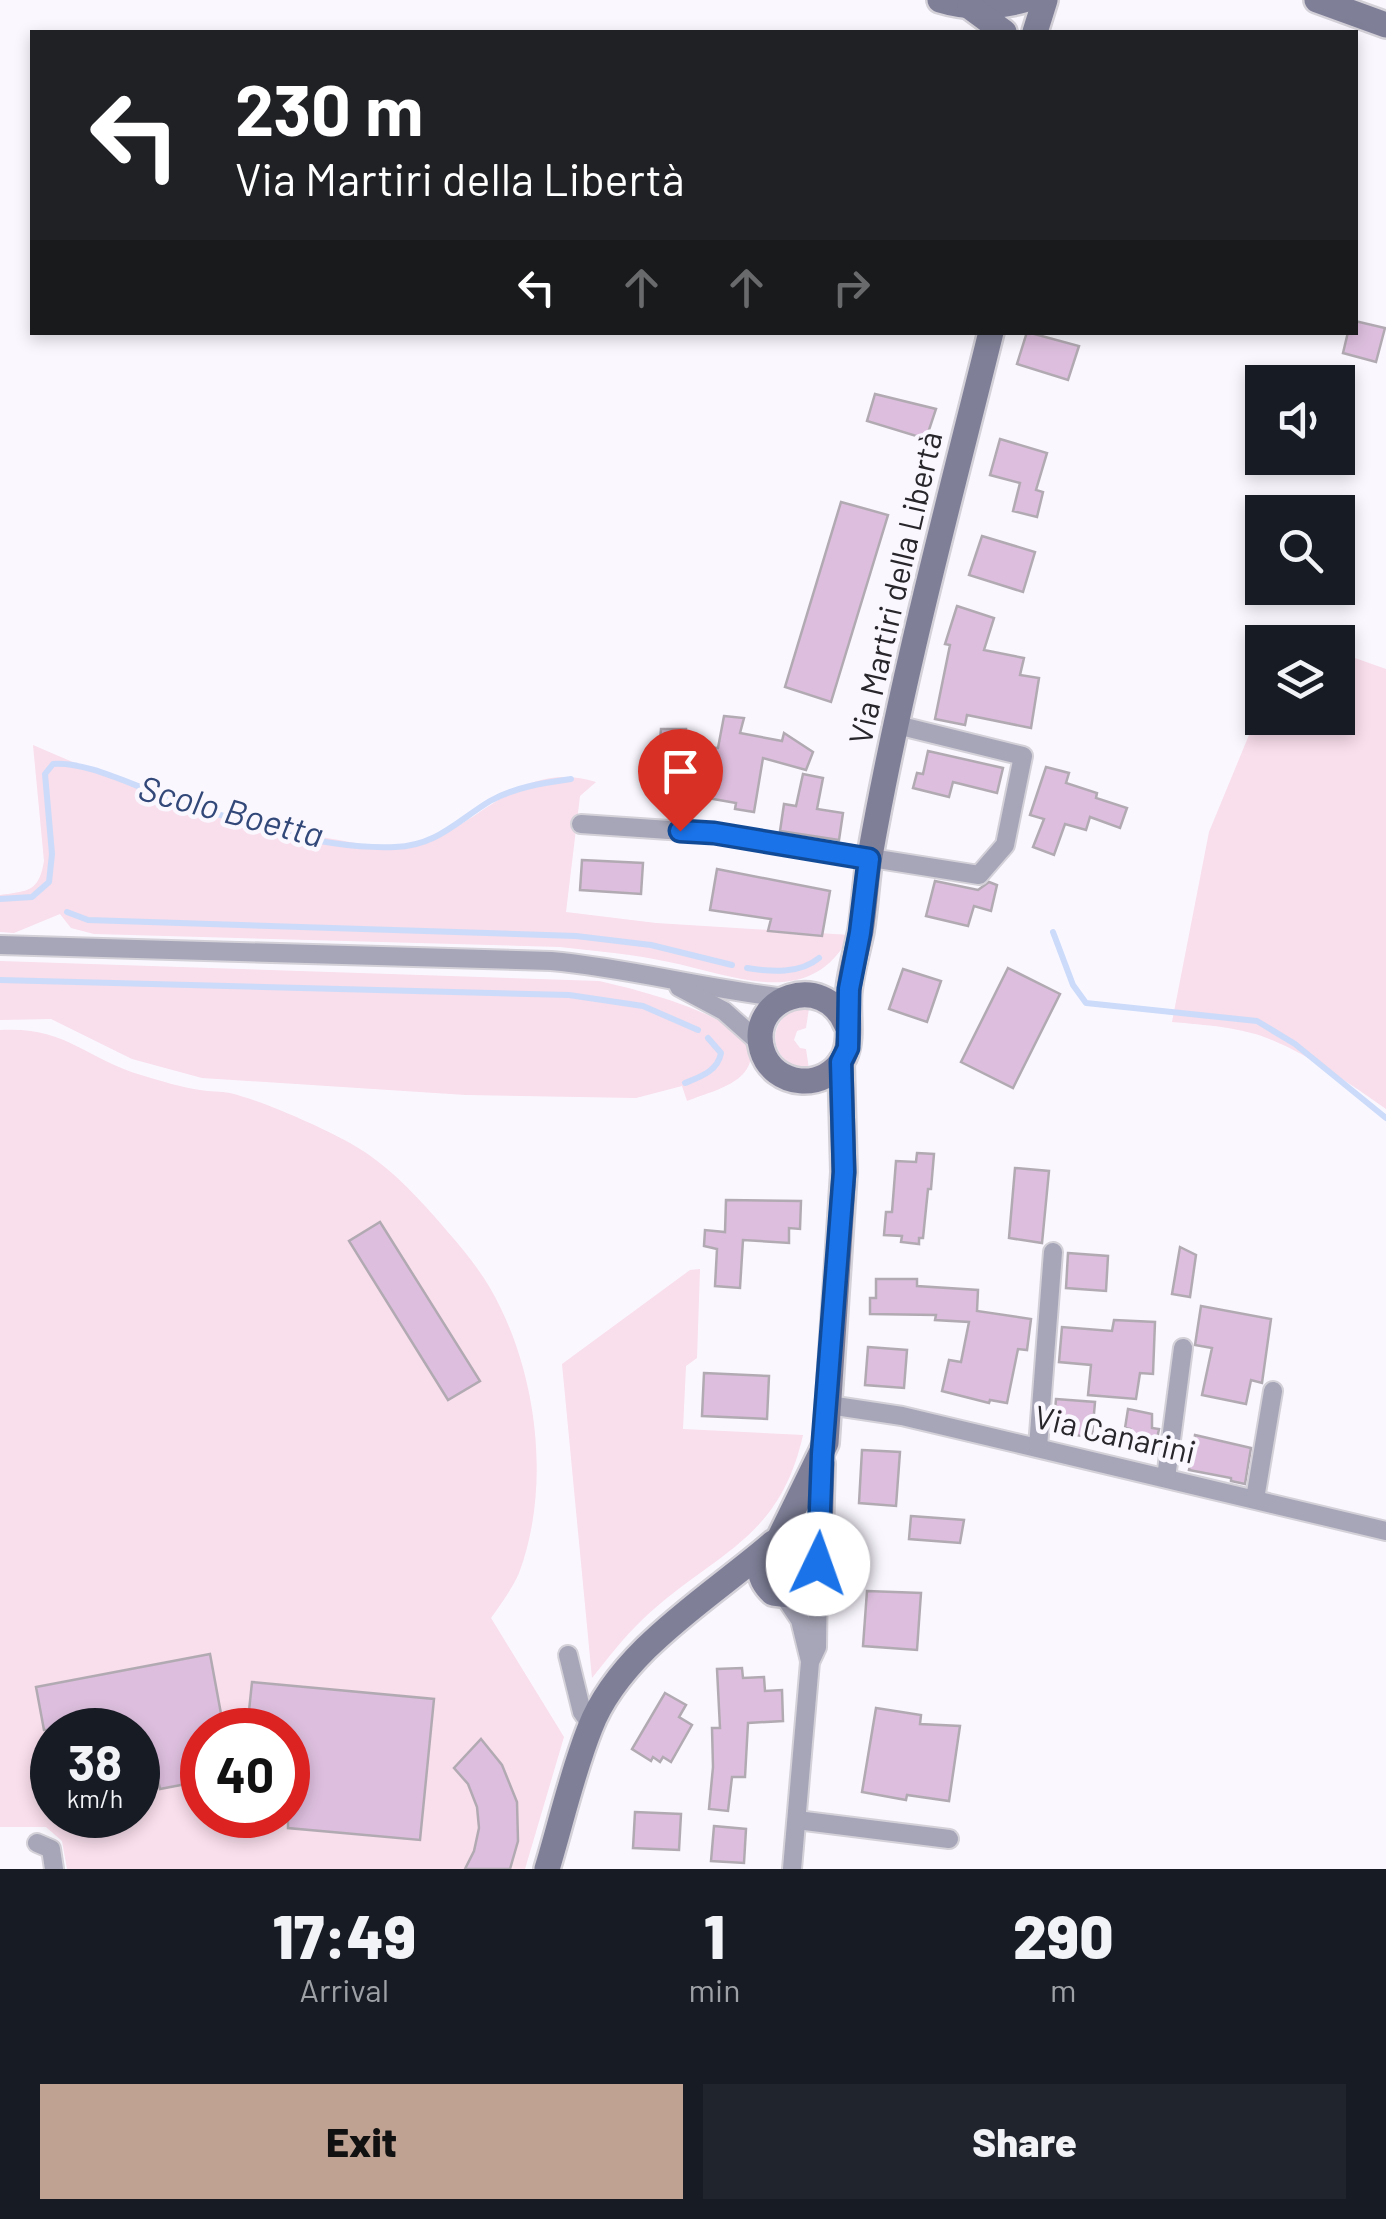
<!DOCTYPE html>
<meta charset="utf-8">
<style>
body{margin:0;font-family:Barlow,sans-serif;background:#20242c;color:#f1f3f6;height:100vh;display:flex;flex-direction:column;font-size:38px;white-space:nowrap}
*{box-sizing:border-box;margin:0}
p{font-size:32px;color:#9ea1a6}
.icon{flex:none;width:55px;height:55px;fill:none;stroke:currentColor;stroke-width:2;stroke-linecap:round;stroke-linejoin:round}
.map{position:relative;height:1869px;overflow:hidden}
.side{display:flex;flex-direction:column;background:#171b24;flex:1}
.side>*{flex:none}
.top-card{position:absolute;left:30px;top:30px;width:1328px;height:305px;border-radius:0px;box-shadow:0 5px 15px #0003;background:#202124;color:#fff;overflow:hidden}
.fabs{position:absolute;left:1245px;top:365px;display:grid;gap:20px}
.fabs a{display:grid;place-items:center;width:110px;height:110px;border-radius:0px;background:#171b24;box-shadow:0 5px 15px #0003;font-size:50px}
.speed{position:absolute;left:30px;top:1708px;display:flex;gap:20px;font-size:50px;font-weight:700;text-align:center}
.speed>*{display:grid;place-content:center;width:130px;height:130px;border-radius:50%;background:#171b24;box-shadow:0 5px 15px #0003;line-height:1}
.speed small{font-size:25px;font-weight:400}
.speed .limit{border:15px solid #d22;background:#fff;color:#111}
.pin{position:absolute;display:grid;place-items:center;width:85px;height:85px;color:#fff;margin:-102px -42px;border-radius:50% 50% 50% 0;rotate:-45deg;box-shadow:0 0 10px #0007}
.pin .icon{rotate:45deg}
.me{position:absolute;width:110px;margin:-55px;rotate:3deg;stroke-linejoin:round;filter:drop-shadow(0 0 8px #0008)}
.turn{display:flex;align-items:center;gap:35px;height:210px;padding:0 40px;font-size:45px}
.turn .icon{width:130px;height:130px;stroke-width:2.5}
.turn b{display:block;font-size:70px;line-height:85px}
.lanes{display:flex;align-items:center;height:95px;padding:0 40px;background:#0003;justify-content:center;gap:50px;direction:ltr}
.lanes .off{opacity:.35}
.eta{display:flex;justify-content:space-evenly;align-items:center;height:170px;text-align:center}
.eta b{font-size:60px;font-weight:800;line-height:70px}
.action{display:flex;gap:20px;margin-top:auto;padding:20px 40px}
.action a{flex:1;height:115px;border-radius:0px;background:#c0a292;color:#111;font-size:40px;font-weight:800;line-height:115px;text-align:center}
.action a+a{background:#20242c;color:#f1f3f6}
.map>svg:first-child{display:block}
.green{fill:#f9deeb;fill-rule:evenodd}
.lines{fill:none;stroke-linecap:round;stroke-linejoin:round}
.stream{stroke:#ccdbf9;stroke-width:6}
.building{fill:#ddbede;stroke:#b2aab2;stroke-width:2.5}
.street-casing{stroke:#d4d1d9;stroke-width:22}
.secondary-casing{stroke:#d4d1d9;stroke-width:30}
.street{stroke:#a6a6b8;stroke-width:18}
.secondary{stroke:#7f7f98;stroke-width:25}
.route-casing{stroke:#114b97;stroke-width:25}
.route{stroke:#1a73e8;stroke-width:18}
.labels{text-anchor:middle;stroke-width:9;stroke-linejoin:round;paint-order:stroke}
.street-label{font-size:32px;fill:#28262a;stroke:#faf7ff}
.water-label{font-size:35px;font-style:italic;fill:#324878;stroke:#faf7ff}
</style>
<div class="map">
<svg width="1386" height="1869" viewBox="0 0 1386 1869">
<rect width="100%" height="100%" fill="#faf7ff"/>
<!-- green -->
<g class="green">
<path d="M1338,652L1386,669V1109C1350,1084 1313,1057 1272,1040C1242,1027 1205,1025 1172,1022L1209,832L1249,735L1262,673V718H1338Z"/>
<path d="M33,745C130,788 234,825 339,840C361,844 386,849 408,846C477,835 515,757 596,782L580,796L566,912L656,923L850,935C810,1012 734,975 669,962C632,954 596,951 560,947L94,934L71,928L60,914L14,933L0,932V895C28,891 39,892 44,861Z"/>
<path d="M0,961L599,981C625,987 788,1023 743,1074C730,1088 704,1094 687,1101L682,1086L636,1098L466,1095L202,1078L132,1059L51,1019L0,1020Z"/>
<path d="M800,1008H809L806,1028L797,1031L794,1040L800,1048L806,1049L809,1069C770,1067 762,1020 800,1008Z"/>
<path d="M0,1030C65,1026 85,1058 141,1075C161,1081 180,1087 200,1090C210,1092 220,1091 230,1093C263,1101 326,1129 355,1146C386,1164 411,1190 434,1216C454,1239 474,1261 490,1288C537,1369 552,1485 519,1573C512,1589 501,1604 491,1618L564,1737L525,1869H67L62,1841L46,1827H0ZM52,1730H138V1815H52ZM202,1730H288V1815H202Z"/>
<path d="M700,1269L697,1358L686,1366L683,1429L803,1435C779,1542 714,1552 643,1619C624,1637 608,1658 592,1678L562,1364L690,1270Z"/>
</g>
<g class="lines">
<!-- stream -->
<g class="stream">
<path d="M0,899L32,897L49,882L52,854L45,774L53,764C86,762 125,782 156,793C230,819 315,850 395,847C436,846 457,821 490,801C515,787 543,783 571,779"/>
<path d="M67,912L88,920L576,936L651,945L732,965"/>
<path d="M1053,932L1073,985L1086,1003L1257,1021L1295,1044L1386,1118"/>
<path d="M747,968C771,972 800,974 819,958"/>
<path d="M0,980L569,995L643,1006L698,1030"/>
<path d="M685,1083C700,1077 718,1071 721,1053L708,1038"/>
</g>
</g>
<!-- building -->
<g class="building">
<path d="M1355,321L1385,328L1376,362L1343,353L1348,332H1355Z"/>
<path d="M1027,332L1079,346L1068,380L1017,364Z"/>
<path d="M875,394L936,409L926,439L867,421Z"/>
<path d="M1000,439L1047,453L1036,490L1043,492L1037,517L1013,511L1020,483L990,475Z"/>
<path d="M841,502L888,515L831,702L785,687Z"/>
<path d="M982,536L1035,552L1023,592L969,575Z"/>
<path d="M957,606L994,618L984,650L1024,658L1020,675L1039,678L1031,728L967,715L965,725L935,719L950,645L945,644Z"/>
<path d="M724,716L744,718L740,733L782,741L784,733L813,752L806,770L763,758L754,812L735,809L736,803L702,797L701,807L663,805L666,764H658L661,729H686L685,746L718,748Z"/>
<path d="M928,751L1003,768L997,793L953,782L949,797L913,788L917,773L923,774Z"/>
<path d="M1046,767L1069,773L1066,783L1097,793L1096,798L1127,808L1120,828L1090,817L1086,830L1065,824L1054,855L1033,847L1044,819L1030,815Z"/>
<path d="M803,774L823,778L817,809L843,813L839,840L780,831L784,804L796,806Z"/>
<path d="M582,860L643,863L641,894L580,890Z"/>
<path d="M717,869L830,891L822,936L768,931L771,919L710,910Z"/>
<path d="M935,881L978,890L989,882L997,885L991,911L974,906L968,926L926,916Z"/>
<path d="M1008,968L1060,994L1013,1088L961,1062Z"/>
<path d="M903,969L941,981L927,1022L889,1009Z"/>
<path d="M917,1153L934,1154L931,1189H928L923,1238H919V1244L901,1242L902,1236L884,1235L886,1212H892L896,1161L916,1162Z"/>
<path d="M1015,1168L1049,1171L1042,1243L1009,1238Z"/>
<path d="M726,1200L801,1201L800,1229L789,1228V1243L743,1240L740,1288L715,1286L717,1249L704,1246L705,1230L725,1232Z"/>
<path d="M380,1222L480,1381L448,1400L349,1241Z"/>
<path d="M1180,1247L1196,1255L1190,1297L1172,1294Z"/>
<path d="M1068,1253L1108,1256L1106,1291L1066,1288Z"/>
<path d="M876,1279H917V1286L978,1290L977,1311L1031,1319L1027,1350L1018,1349L1007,1403L990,1400L989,1403L942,1391L949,1360L961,1362L969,1322L935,1320L936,1315L870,1314V1298H876Z"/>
<path d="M1201,1306L1271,1319L1262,1383L1251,1380L1246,1404L1202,1395L1212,1348L1195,1345Z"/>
<path d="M1114,1320L1155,1322L1153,1374L1140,1373L1136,1399L1088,1395L1091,1365L1059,1362L1062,1327L1112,1331Z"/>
<path d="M868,1347L907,1350L904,1388L865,1385Z"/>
<path d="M704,1373L769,1376L767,1419L702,1416Z"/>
<path d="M1056,1399L1095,1402L1092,1437L1053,1433Z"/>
<path d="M1128,1409L1152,1414V1428L1159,1429L1154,1454L1126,1448L1130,1429L1125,1428Z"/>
<path d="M1195,1435L1251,1448L1245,1484L1231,1481V1478L1189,1470Z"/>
<path d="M862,1450L900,1452L896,1506L859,1503Z"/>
<path d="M911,1516L964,1520L960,1543L909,1539Z"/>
<path d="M867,1591L921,1593L917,1650L863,1646Z"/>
<path d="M210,1654L224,1730H202V1781L160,1789L158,1780L138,1784V1730H44L36,1687Z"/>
<path d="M742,1668L743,1678L764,1677L765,1691L782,1690L783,1721L748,1723L745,1777H732L728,1811L709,1809L713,1767L712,1728H720L717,1669Z"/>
<path d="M252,1682L434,1699L420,1840L288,1828V1730H247Z"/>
<path d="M665,1693L686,1705L679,1717L692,1725L671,1762L663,1757L660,1762L653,1757L651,1761L632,1749Z"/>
<path d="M876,1708L921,1715L920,1724L960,1726L949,1801L907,1795L906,1800L862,1792Z"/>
<path d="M481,1739L502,1765L517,1802L518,1841L510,1869H465L474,1851L479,1828L477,1807L468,1784L454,1768Z"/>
<path d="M635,1812L681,1814L679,1850L633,1848Z"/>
<path d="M714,1826L746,1829L744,1863L711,1861Z"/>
</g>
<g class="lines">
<!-- street casing -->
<g class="street-casing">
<g id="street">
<path d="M581,824L713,833L979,875L1005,845L1023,756L897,725"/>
<path d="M0,945L551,961C631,968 708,990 788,998"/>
<path d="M679,987L724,1011L761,1044"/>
<path d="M829,1405L902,1416L1386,1531"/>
<path d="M1038,1447L1053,1252"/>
<path d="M1166,1478L1183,1348"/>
<path d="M1255,1499L1273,1391"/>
<path d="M784,1596L800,1620L810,1661"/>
<path d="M568,1655L582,1712L591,1725"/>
<path d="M797,1820L949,1839"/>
<path d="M37,1843L51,1849L54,1869"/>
<path d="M792,1869L810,1662L817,1647L818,1577"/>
</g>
</g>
<!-- secondary casing -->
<g class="secondary-casing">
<g id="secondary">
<path d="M940,0C969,9 995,8 1024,0"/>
<path d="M1317,0L1386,25"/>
<path d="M970,7L1004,32"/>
<path d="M1035,32L1045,0"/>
<path d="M846,1024C824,971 747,997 762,1050C773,1088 826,1092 844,1057C853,1038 846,1011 849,990C851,970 857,951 861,931C865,906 866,881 870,856C901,680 948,506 991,332"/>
<path d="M778,1541L826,1443L844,1172L841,1062"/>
<path d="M764,1552C757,1568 760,1581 773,1593L798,1596L810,1589L819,1570L822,1464"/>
<path d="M547,1869C561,1823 572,1773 590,1728C620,1650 712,1596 773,1543C791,1535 807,1539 817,1557"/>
</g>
</g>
<!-- street -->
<use href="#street" class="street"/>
<!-- secondary -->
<use href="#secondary" class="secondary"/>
</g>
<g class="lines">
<!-- route casing -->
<g class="route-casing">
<path id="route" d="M680,831L714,833L869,859L860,933L849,989L848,1048L841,1062L844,1172L822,1454L818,1564"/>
</g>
<!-- route -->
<use href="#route" class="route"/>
</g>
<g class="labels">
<!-- street labels -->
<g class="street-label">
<text transform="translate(896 588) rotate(-77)" y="11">Via Martiri della Libertà</text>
<text transform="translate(1115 1435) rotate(13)" y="11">Via Canarini</text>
</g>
<!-- water labels -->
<g class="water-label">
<text transform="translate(231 812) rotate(15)" y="12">Scolo Boetta</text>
</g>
</g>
</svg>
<div class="fabs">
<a><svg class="icon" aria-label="sound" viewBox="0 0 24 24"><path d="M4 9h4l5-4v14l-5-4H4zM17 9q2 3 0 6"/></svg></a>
<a><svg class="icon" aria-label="search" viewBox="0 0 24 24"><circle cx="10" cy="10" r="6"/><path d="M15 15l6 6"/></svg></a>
<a><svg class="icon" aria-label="layers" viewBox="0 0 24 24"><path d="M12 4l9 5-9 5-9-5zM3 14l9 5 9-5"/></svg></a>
</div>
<div class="speed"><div>38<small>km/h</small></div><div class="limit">40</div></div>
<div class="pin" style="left:680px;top:831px;background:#d93025"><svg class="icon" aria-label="arrive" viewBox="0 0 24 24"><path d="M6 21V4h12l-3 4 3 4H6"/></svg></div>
<svg class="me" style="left:818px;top:1564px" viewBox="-20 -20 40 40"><circle r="19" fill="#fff"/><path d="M0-13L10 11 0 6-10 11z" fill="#1a73e8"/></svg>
<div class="top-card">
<div class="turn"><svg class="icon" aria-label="left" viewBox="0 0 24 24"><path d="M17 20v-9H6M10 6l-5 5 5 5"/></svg><div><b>230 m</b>Via Martiri della Libertà</div></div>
<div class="lanes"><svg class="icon" aria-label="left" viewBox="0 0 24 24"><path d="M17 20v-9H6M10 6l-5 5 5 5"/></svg><svg class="icon off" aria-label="ahead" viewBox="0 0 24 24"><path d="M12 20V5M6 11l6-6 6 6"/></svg><svg class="icon off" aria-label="ahead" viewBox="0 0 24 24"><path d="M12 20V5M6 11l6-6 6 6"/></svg><svg class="icon off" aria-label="right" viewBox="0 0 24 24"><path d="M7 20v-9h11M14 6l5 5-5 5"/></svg></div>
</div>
</div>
<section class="side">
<div class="eta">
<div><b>17:49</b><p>Arrival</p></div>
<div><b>1</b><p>min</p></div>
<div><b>290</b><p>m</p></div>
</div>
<div class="action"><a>Exit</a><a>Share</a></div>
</section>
